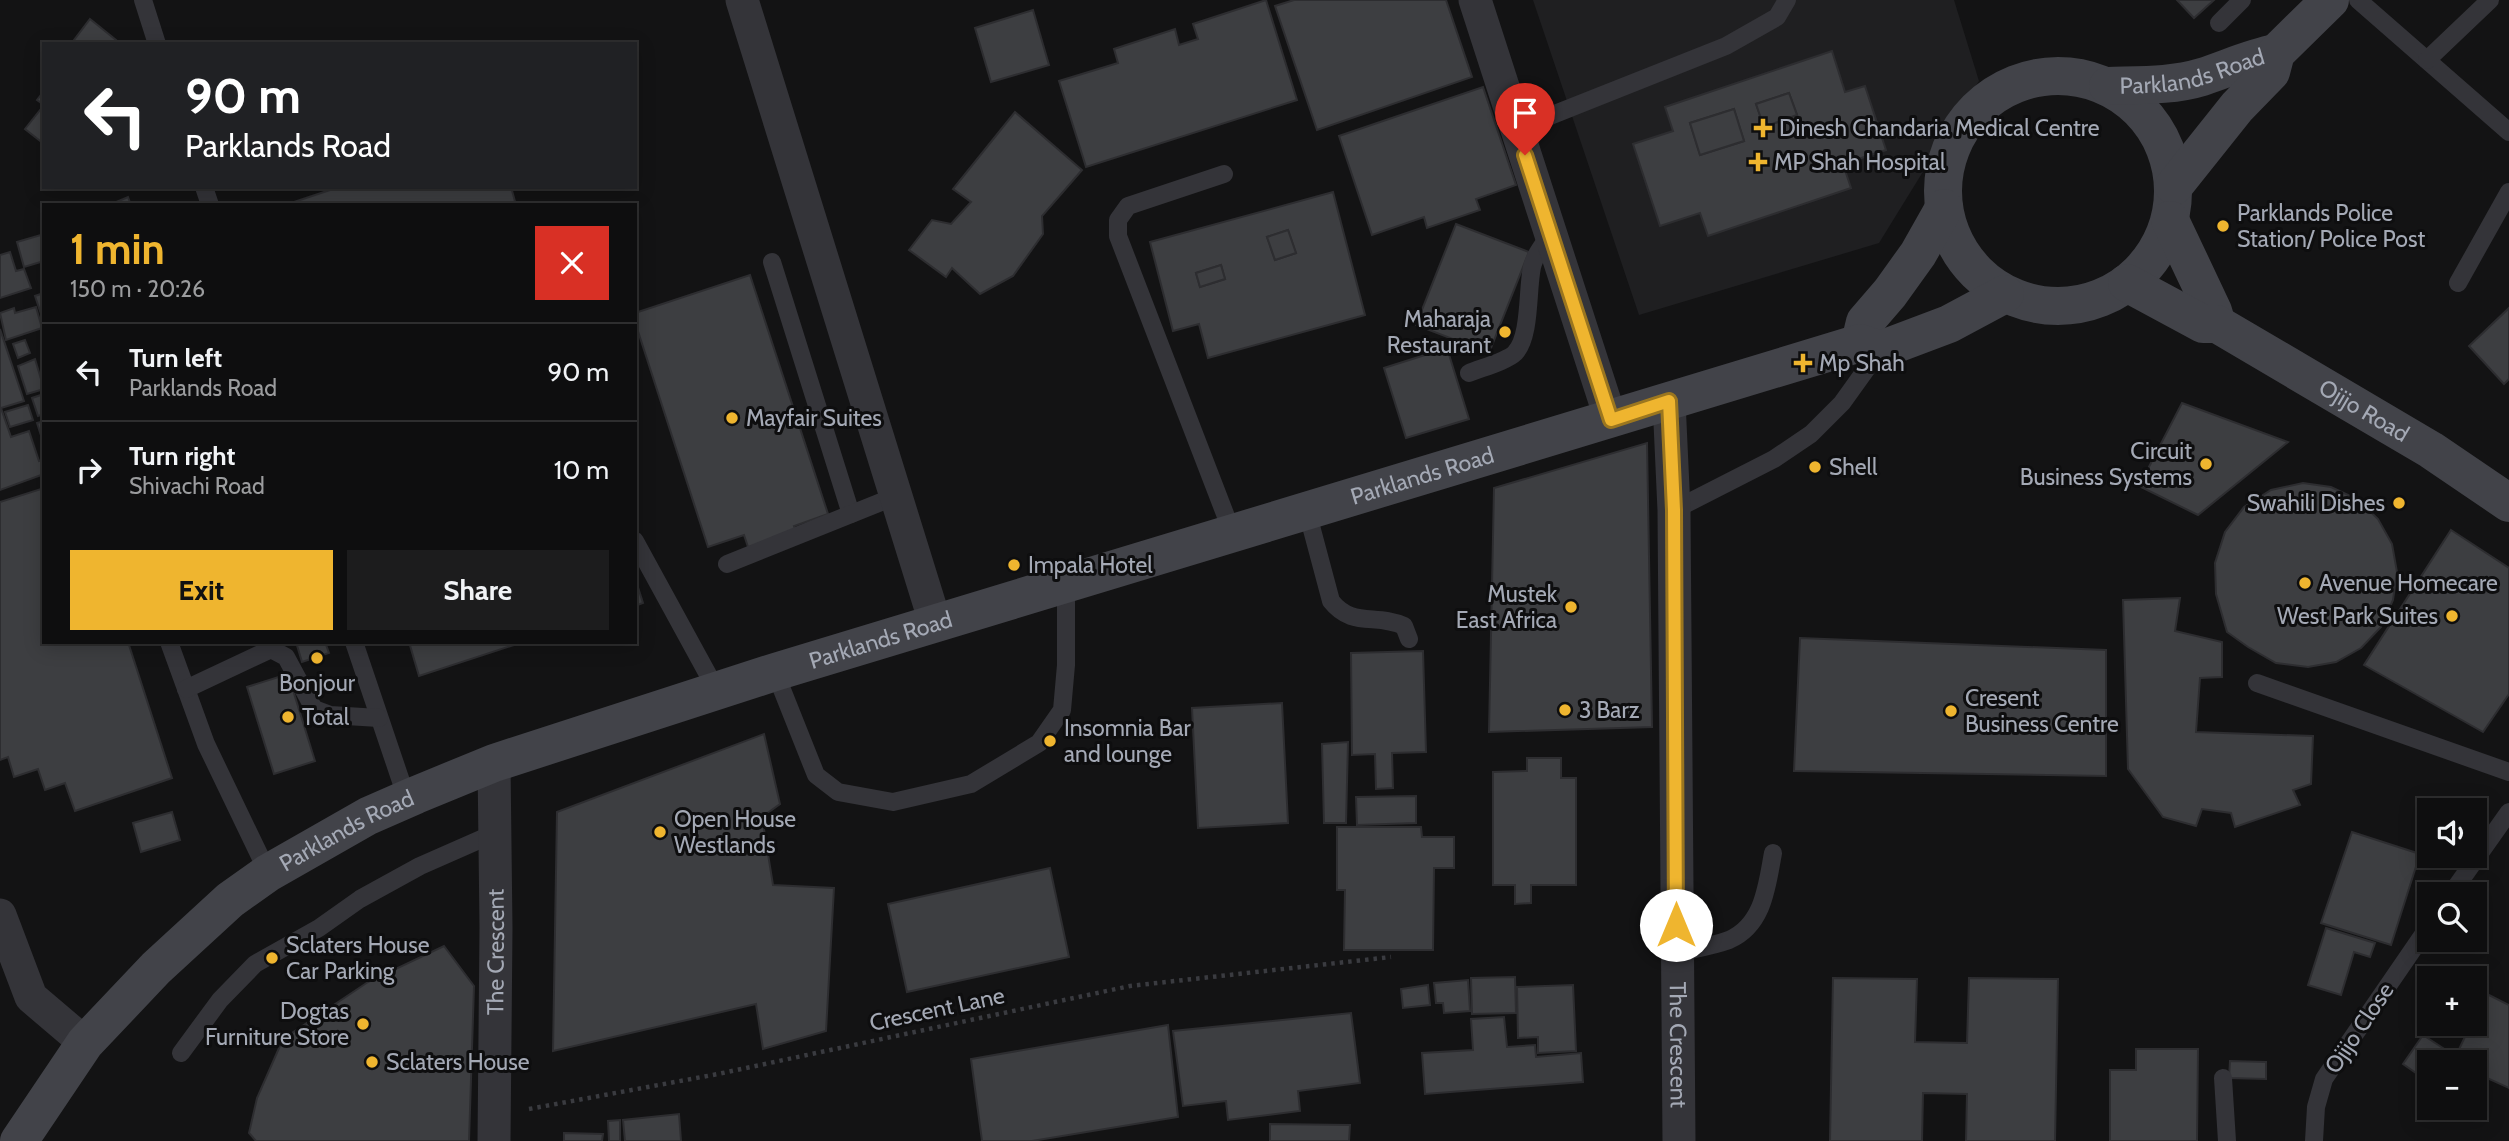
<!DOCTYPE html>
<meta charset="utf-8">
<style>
body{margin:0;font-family:Cabin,sans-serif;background:#1c1c1d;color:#f1f3f6;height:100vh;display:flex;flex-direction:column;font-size:26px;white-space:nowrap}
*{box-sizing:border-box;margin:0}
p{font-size:23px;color:#9b9c9e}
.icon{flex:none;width:38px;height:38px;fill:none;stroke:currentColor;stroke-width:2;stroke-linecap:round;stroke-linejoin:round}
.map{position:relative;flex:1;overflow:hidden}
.sheet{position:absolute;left:42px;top:203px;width:595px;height:441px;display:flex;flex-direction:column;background:#0e0e0f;border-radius:0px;box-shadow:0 4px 18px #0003,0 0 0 2px #2e2e2f}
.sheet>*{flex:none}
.guide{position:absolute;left:42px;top:42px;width:595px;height:147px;border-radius:0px;box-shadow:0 4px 18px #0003,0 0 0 2px #2e2e2f;background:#202124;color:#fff;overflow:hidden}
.fabs{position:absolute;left:2417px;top:798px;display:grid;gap:14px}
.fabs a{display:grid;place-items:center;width:70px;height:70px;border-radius:0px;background:#0e0e0f;box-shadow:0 4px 18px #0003,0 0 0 2px #2e2e2f;font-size:35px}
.pin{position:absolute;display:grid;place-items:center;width:60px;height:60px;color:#fff;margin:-72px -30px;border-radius:50% 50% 50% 0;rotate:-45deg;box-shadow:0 0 7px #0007}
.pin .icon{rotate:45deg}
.me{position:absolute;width:77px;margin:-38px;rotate:0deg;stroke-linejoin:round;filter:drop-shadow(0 0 5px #0008)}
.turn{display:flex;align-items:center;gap:24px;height:147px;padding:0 28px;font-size:32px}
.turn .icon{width:91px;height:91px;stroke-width:2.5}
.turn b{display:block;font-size:49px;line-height:60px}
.round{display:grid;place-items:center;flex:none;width:74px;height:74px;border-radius:0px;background:#1c1c1d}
.overview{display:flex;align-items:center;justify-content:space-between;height:119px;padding:0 28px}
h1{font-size:42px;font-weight:700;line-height:52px;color:#efb52f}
.primary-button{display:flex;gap:14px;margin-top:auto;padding:14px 28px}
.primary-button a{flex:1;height:80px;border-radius:0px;background:#efb52f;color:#111;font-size:28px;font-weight:700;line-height:80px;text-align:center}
.primary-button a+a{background:#1c1c1d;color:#f1f3f6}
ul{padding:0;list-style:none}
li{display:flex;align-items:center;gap:21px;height:98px;padding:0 28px;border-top:2px solid #2e2e2f}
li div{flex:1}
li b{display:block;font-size:26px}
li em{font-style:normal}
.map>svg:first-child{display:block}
.built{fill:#1f1f21}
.building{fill:#3d3e41;stroke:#2d2d30;stroke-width:2;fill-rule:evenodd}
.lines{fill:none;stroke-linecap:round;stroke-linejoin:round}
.path{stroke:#3a3b40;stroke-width:4.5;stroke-dasharray:3.5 5;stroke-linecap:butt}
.service{stroke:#343439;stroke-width:18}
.minor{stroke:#343439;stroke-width:33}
.secondary{stroke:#424349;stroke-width:38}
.route-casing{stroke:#9b761f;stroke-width:18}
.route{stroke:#efb52f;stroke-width:12}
.poi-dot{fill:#efb52f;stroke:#0e0e0f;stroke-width:2.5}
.labels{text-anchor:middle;stroke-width:6;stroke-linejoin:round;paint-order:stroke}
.street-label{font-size:23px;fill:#a4a9b5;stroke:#0e0e0f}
.poi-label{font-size:23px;fill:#a4a9b5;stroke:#0e0e0f;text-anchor:start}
</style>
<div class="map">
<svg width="2509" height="1141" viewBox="0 0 2509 1141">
<rect width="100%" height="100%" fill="#131314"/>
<!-- built -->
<path class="built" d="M1533,0H1954L1979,81L1879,243L1639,315Z"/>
<!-- building -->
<g class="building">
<path d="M1266,0L1297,100L1086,167L1059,81L1118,63L1114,49L1175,29L1179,45L1198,39L1193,24Z"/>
<path d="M1294,0H1446L1472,77L1317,130L1275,6Z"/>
<path d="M2177,0H2214L2194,18Z"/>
<path d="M1033,10L1049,65L991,82L975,28Z"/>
<path d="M90,19L121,44H71Z"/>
<path d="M1832,51L1845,92L1865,86L1886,150L1843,164L1851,188L1708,236L1700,213L1660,226L1633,144L1673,131L1665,107ZM1789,93L1797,115L1764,127L1756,104ZM1734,109L1744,141L1700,155L1690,123Z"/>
<path d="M1483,87L1516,185L1476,199L1480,210L1427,228L1424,217L1372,235L1339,136Z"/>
<path d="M44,91V144L25,129L44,105L37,100Z"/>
<path d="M1789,93L1797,115L1764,127L1756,104Z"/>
<path d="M1734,109L1744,141L1700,155L1690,123Z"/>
<path d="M1015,112L1082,170L1042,216L1043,234L1013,276L980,294L952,268L946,277L909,250L932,220L951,224L971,202L953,189Z"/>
<path d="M339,187H511L516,205H285Z"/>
<path d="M1333,192L1365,315L1208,358L1199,324L1173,331L1150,242ZM1288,230L1296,253L1275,260L1267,237ZM1221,265L1225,279L1200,287L1196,273Z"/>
<path d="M128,197L131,205H109Z"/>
<path d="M1456,224L1529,252L1489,353L1416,325Z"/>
<path d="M1288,230L1296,253L1275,260L1267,237Z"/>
<path d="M44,234V261L24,267L17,242Z"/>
<path d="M10,252L16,271L24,269L31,288L0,298V255Z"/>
<path d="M1221,265L1225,279L1200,287L1196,273Z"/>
<path d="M750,275L828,514L794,526L797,534L749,550L744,535L708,547L635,322V313Z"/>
<path d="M44,293V323L35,296Z"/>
<path d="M36,307L42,328L6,340L0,313L14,308L15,313Z"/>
<path d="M2509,308V379L2504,384L2469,346Z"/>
<path d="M0,329L24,401L1,408L11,437L29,431L39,461L44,460V474L0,490Z"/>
<path d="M25,340L30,353L18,358L13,344Z"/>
<path d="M1447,348L1469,419L1406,438L1384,368Z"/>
<path d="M35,359L44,389L27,394L18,366Z"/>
<path d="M44,394V414L38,416L32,398Z"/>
<path d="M2182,403L2288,442L2198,515L2139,486Z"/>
<path d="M28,405L33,420L10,427L5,412Z"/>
<path d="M44,421V445L37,423Z"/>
<path d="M1647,443L1652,727L1489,732L1494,488Z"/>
<path d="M2303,483L2331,487L2357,499L2378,519L2392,544L2397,572L2393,600L2381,627L2361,648L2336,662L2308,667L2276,663L2248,647L2227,632L2216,594L2215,563L2225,532L2244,507L2271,490Z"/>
<path d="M44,488V642H128L172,778L75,811L65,783L45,790L38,769L14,777L8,757L0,760V502Z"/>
<path d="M2451,530L2509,568V694L2483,732L2364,665Z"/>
<path d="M635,578L643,603L635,606Z"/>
<path d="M2180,598L2175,631L2222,642V677L2200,678L2196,732L2313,736L2311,784L2293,790L2300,805L2235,827L2231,813L2202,809L2196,826L2163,817L2128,769L2123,600Z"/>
<path d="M1800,638L2106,650V776L1794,771Z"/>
<path d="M296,642H325L329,653L302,662Z"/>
<path d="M409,642H523L419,676Z"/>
<path d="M1423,651L1426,752L1392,753L1393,788L1376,789L1375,754L1352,755L1351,653Z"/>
<path d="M288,674L315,761L274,774L247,687Z"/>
<path d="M1282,703L1288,823L1198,828L1192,708Z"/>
<path d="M764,734L780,804L762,817L773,885L834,888L826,1031L763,1049L756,1004L553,1051L557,812Z"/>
<path d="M1348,742L1346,823H1324L1322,744Z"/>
<path d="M1527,758H1561V778H1576V885H1531V903L1515,904V885H1493V772L1527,771Z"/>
<path d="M1416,796V823L1357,825L1356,797Z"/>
<path d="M172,812L180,840L141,852L133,823Z"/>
<path d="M1337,827H1421L1422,837H1454V868H1434L1433,950H1344L1345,890H1337Z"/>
<path d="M2352,832L2420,854L2391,945L2321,923Z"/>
<path d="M1050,868L1069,957L907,992L888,904Z"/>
<path d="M2326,928L2375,943L2370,957L2354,952L2341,995L2308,985Z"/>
<path d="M444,946L474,986L469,1141H256L249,1133L257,1098L283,1039L368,982Z"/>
<path d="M1515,977L1516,1013L1472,1014L1471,978Z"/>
<path d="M1833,978L1917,979L1915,1042L1967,1043L1969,978L2058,979L2055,1141H1966L1967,1094L1923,1093L1922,1141H1830Z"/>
<path d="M1468,980L1470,1011L1444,1013L1443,1003H1436L1434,983Z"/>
<path d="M1428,985L1430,1005L1403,1008L1401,989Z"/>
<path d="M1573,985L1576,1051L1538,1053V1037L1518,1038L1517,987Z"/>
<path d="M2485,993L2509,1005V1088L2474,1072V1062H2453L2471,1024H2474V1016Z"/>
<path d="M1351,1013L1360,1083L1298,1091L1300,1111L1228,1120L1226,1101L1183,1106L1173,1031Z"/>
<path d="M1504,1017L1507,1047L1535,1045L1536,1057L1581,1053L1583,1082L1425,1094L1422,1053L1473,1050L1471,1019Z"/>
<path d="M1168,1025L1178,1117L1032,1141H982L971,1059Z"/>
<path d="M2423,1035L2455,1056L2450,1062H2429V1082L2403,1064Z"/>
<path d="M2136,1049H2198L2197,1141H2110V1070H2136Z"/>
<path d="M2230,1061L2266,1062V1079L2229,1078Z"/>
<path d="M679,1114L681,1141H625L623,1120Z"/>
<path d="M620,1120V1141H609L608,1121Z"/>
<path d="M1270,1124L1350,1125L1349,1141H1270Z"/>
<path d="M564,1133L603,1134L602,1141H564Z"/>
</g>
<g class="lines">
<!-- path -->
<path class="path" d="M529,1109L718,1074L1130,986L1391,957"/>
<!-- service -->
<g class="service">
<path d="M143,0L157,44"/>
<path d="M2358,0L2509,132"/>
<path d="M2219,23L2242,0"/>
<path d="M2427,60L2490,0"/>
<path d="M1517,129L1726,46L1777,17L1787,0"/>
<path d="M1224,174L1128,206L1118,220V236L1232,532"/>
<path d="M204,187L210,205"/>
<path d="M772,262L851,514"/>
<path d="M2458,283L2509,192"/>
<path d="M1469,373C1481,368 1507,361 1515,353C1531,336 1527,290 1532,267C1535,254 1544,244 1551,233"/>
<path d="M1674,510L1774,459L1811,434L1842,403L1880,350"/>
<path d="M1307,511L1331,601C1352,628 1376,613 1404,626L1409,639"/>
<path d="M635,541L717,691"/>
<path d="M727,564L896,496"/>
<path d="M169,642L206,744L268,873"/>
<path d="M354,642L407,799"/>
<path d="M775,672L816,775L838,792L893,802L971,784L1039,743L1062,710L1066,665V583"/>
<path d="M2257,683L2509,772"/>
<path d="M186,689L271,649L286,657L314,709L330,715L379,718"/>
<path d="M2451,894L2509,812"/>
<path d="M1676,953C1693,949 1713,946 1729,940C1764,925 1767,885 1773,853"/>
<path d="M181,1053L220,1000L255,964L319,928L360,899L420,866L495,833"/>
<path d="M2223,1078L2227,1141"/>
<path d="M2314,1141L2316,1107L2324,1079L2429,926"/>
</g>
<!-- minor -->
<g class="minor">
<path d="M742,0L935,622"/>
<path d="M1475,0L1611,420"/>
<path id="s1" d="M1669,401L1674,510L1679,1141"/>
<path d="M0,915L31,997L85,1043"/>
<path id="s2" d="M494,1141L496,928L494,763"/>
</g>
<!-- secondary -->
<g class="secondary">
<circle cx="2058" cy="191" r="115"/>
<path id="s3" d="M2108,86C2139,85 2173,86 2202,77C2227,69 2250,58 2276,53"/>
<path d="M2174,186L2237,107L2271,72L2276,53L2330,0"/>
<path d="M2170,220L2213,311L2217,324"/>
<path id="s4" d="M2127,283L2203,324H2217L2431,450L2509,503"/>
<path d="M1860,343L1865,322L1890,293L1918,254L1944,208"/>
<path id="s5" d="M19,1141L85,1043L156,968L230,900L268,873L368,816L416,795L494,763L775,672L1860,343L1880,350L1949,324L2005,294"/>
</g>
</g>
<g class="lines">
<!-- route casing -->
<g class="route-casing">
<path id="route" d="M1525,155L1611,420L1669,401L1674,510L1676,925"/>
</g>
<!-- route -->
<use href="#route" class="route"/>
</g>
<!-- markers -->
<g class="poi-dot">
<path d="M1759.5 117.5h7v7h7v7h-7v7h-7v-7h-7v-7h7z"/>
<path d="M1754.5 151.5h7v7h7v7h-7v7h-7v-7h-7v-7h7z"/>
<circle cx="2223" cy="226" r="7"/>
<circle cx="1505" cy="332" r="7"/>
<path d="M1799.5 352.5h7v7h7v7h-7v7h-7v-7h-7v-7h7z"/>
<circle cx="732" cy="418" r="7"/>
<circle cx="2206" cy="464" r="7"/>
<circle cx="1815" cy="467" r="7"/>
<circle cx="2399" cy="503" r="7"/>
<circle cx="1014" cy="565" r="7"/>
<circle cx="2305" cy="583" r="7"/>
<circle cx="1571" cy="607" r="7"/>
<circle cx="2452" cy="616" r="7"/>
<circle cx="317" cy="658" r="7"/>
<circle cx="1565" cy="710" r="7"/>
<circle cx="1951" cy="711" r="7"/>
<circle cx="288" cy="717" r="7"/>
<circle cx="1050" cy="741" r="7"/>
<circle cx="660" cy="832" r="7"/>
<circle cx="272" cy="958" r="7"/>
<circle cx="363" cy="1024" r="7"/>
<circle cx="372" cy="1062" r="7"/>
</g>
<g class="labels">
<!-- street labels -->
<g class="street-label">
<text dy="8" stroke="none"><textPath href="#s3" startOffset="86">Parklands Road</textPath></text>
<text dy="8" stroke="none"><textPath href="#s4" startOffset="271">Ojijo Road</textPath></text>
<text dy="8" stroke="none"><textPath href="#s5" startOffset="1592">Parklands Road</textPath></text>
<text dy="8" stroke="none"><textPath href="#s5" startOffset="1026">Parklands Road</textPath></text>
<text dy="8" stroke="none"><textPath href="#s5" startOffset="458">Parklands Road</textPath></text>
<text dy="8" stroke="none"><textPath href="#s2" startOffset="189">The Crescent</textPath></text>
<text transform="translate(937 1009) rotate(-12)" y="8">Crescent Lane</text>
<text transform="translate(2359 1028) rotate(-56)" y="8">Ojijo Close</text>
<text dy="8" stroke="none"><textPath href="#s1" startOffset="644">The Crescent</textPath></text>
</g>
<!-- poi labels -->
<g class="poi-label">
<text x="1779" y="136">Dinesh Chandaria Medical Centre</text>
<text x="1774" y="170">MP Shah Hospital</text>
<text x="2237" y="221">Parklands Police<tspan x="2237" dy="26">Station/ Police Post</tspan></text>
<text x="1491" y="327" text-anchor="end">Maharaja<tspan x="1491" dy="26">Restaurant</tspan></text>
<text x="1819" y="371">Mp Shah</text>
<text x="746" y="426">Mayfair Suites</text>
<text x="2192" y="459" text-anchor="end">Circuit<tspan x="2192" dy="26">Business Systems</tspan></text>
<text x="1829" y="475">Shell</text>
<text x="2385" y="511" text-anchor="end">Swahili Dishes</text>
<text x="1028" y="573">Impala Hotel</text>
<text x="2319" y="591">Avenue Homecare</text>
<text x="1557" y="602" text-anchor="end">Mustek<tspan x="1557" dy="26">East Africa</tspan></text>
<text x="2438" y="624" text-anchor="end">West Park Suites</text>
<text x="317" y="691" text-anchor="middle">Bonjour</text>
<text x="1965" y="706">Cresent<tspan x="1965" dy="26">Business Centre</tspan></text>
<text x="1579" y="718">3 Barz</text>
<text x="302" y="725">Total</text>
<text x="1064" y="736">Insomnia Bar<tspan x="1064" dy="26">and lounge</tspan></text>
<text x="674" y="827">Open House<tspan x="674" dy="26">Westlands</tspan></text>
<text x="286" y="953">Sclaters House<tspan x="286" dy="26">Car Parking</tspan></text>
<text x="349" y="1019" text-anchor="end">Dogtas<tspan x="349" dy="26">Furniture Store</tspan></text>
<text x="386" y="1070">Sclaters House</text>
</g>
</g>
</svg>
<div class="fabs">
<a><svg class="icon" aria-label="sound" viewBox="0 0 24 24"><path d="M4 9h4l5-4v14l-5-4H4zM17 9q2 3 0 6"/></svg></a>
<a><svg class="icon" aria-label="search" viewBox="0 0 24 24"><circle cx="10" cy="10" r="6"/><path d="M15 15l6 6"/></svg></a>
<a>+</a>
<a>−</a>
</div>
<div class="pin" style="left:1525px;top:155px;background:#d93025"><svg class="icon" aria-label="arrive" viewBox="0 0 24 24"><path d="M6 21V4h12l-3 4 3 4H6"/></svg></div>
<svg class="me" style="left:1676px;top:925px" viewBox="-20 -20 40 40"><circle r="19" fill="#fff"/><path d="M0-13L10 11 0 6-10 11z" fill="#efb52f"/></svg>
<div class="guide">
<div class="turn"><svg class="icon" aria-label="left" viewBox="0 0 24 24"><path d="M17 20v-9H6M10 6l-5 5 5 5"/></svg><div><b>90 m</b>Parklands Road</div></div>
</div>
<section class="sheet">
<div class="overview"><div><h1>1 min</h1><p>150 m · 20:26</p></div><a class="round" style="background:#d93025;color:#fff"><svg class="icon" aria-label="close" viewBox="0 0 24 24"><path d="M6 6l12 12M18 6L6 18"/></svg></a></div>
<ul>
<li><svg class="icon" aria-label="left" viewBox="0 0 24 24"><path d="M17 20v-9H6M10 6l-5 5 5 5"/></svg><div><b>Turn left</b><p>Parklands Road</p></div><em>90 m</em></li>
<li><svg class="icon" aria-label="right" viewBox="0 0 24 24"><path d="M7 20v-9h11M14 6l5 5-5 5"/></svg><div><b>Turn right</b><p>Shivachi Road</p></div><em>10 m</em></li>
</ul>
<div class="primary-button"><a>Exit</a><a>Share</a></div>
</section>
</div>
